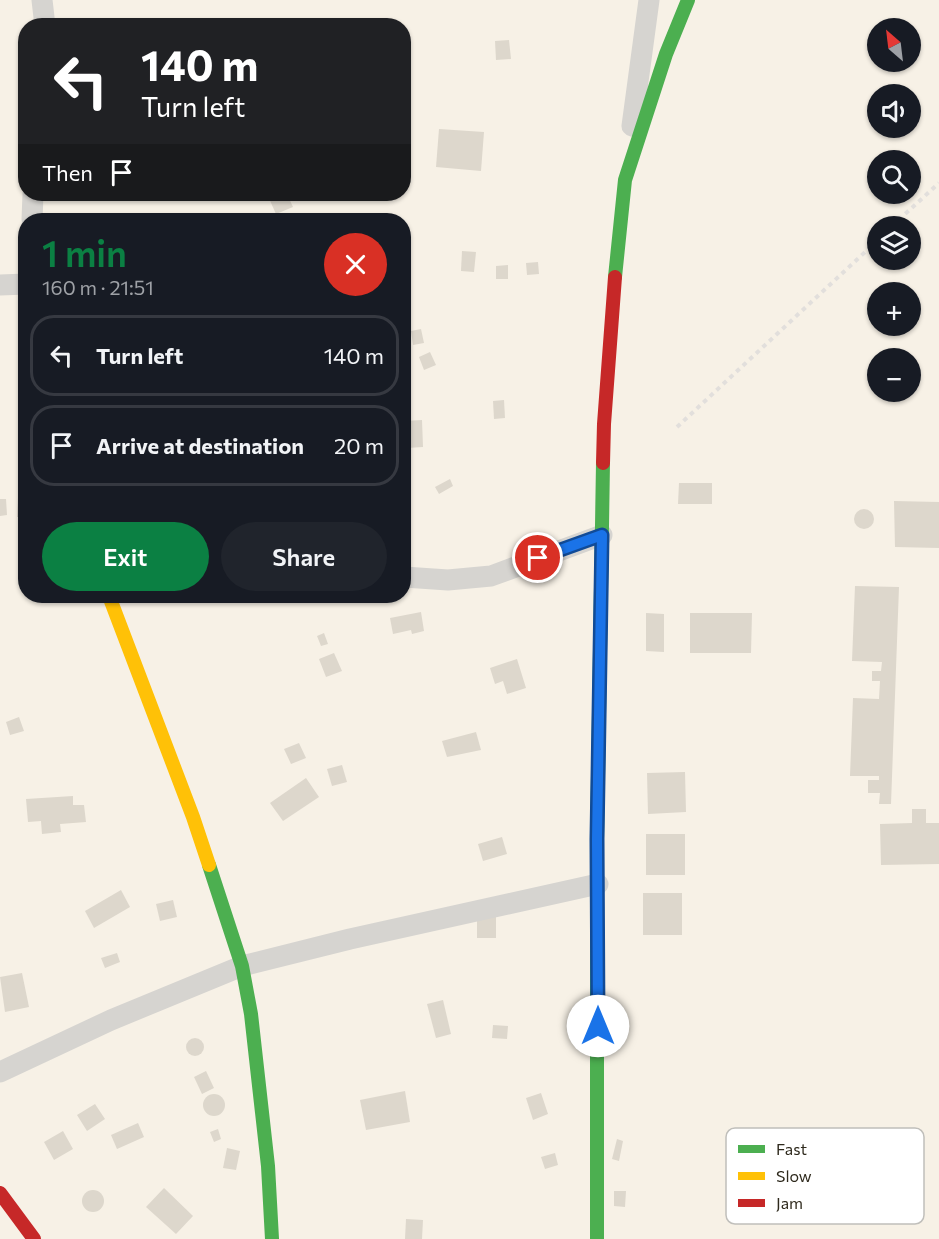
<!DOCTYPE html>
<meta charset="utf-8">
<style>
body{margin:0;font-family:Commissioner,sans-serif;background:#20242c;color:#f1f3f6;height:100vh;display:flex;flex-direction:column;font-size:22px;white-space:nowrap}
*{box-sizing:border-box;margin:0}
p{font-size:20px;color:#9ea1a6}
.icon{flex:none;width:33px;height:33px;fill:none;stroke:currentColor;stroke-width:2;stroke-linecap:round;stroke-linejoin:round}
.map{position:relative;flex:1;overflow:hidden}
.sheet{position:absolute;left:18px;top:213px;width:393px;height:390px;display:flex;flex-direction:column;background:#171b24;border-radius:24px;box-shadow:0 2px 4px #0004}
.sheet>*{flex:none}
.banner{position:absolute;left:18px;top:18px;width:393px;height:183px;border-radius:24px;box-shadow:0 2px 4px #0004;background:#202124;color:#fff;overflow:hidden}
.needle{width:39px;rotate:332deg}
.tools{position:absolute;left:867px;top:18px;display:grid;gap:12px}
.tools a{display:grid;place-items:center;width:54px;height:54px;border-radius:50%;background:#171b24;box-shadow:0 2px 4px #0004;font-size:30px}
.pin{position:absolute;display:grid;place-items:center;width:51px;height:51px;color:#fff;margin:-26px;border:3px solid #fff;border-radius:50%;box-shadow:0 2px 6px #0007}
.me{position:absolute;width:66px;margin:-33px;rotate:0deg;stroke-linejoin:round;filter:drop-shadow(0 0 4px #0008)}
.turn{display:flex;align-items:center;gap:21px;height:126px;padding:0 24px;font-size:27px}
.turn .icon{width:78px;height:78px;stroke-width:2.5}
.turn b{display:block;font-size:42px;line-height:51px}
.then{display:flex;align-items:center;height:57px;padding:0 24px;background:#0003;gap:12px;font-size:22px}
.round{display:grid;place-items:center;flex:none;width:63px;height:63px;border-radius:32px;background:#20242c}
.head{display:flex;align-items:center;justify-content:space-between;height:102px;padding:0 24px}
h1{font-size:36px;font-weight:600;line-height:45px;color:#0b8043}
.primary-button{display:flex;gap:12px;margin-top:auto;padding:12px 24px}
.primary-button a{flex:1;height:69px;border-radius:36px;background:#0b8043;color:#fff;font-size:24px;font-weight:600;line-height:69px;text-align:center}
.primary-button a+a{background:#20242c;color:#f1f3f6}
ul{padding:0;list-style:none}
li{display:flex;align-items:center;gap:18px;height:81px;margin:0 12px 9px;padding:0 12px;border:3px solid #363941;border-radius:24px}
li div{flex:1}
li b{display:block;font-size:22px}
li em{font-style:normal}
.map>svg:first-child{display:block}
.building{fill:#ddd7cc}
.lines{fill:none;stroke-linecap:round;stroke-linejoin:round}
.path{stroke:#e2dfdc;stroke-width:4;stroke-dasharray:4.5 4.5;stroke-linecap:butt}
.street{stroke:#d6d4d0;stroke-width:21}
.fast{stroke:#4caf50;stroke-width:14}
.slow{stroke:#ffc107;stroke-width:14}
.jam{stroke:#c62828;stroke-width:14}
.route-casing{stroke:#114b97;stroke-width:15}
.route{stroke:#1a73e8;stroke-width:10}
.key{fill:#fff;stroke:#c0bfbb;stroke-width:1.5}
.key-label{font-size:16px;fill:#2e291c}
</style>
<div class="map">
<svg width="939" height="1239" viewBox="0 0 939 1239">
<rect width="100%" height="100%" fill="#f7f1e6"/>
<!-- building -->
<g class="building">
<path d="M509,40L511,59L496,60L495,41Z"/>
<path d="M439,129L484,132L481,171L436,167Z"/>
<path d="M267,194H287L293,207L276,214Z"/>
<path d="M462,251L476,252L474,272L461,271Z"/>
<path d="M538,262L539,274L527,275L526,263Z"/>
<path d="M508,265V279H496V266Z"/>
<path d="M421,329L424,343L413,345L411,331Z"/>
<path d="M430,352L436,365L424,370L419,357Z"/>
<path d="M21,371H26V389H22Z"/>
<path d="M504,400L505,418L494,419L493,401Z"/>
<path d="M422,420L423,447L407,448L406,436H404V421Z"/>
<path d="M450,479L453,486L439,494L435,487Z"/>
<path d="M679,483H712V504H678Z"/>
<path d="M18,498H26V517H17Z"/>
<path d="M0,499H6L7,515L0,516Z"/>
<path d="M894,501L939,502V548L895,547Z"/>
<circle cx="864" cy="519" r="10"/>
<path d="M855,586L899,587L891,804H879L880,793H868V780H879V776H850L853,698L879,699L880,681H872V671H881L882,662L852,661Z"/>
<path d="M421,612L424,631L412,634L411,630L393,634L390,618Z"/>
<path d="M646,613L664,614V652L646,651Z"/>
<path d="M690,613H752L751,653H690Z"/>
<path d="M324,633L328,644L321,646L317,636Z"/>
<path d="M334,653L342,671L326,677L319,659Z"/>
<path d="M517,659L526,688L507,694L503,681L495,684L490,668Z"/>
<path d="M19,717L24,731L10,735L6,722Z"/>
<path d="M476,732L481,750L447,757L442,741Z"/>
<path d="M299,743L306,758L291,764L284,749Z"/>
<path d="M342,765L347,782L332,786L327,769Z"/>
<path d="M685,772L686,812L648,814L647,773Z"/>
<path d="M306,778L319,797L283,821L270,803Z"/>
<path d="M73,796V805H84L86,822L60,824L61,832L42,834L41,821L28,822L26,799Z"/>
<path d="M912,809H926V823H939V864L881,865L880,824L912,823Z"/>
<rect x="646" y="834" width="39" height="41"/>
<path d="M502,837L507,854L483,861L478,844Z"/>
<path d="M121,890L130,907L94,928L85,911Z"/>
<rect x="643" y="893" width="39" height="42"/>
<path d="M173,900L177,917L160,921L156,904Z"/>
<rect x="477" y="916" width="19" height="22"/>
<path d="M117,953L120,962L105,968L101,958Z"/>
<path d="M22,973L29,1007L5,1012L0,977Z"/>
<path d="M443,1000L451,1034L436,1038L427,1004Z"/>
<path d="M493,1025L508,1026L507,1039L492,1038Z"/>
<circle cx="195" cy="1047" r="9"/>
<path d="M206,1071L214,1088L202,1094L194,1077Z"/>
<path d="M405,1091L410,1122L366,1130L360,1100Z"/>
<path d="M541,1093L548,1114L533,1120L526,1098Z"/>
<circle cx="214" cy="1105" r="11"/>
<path d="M95,1104L105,1119L87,1131L77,1115Z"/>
<path d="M138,1123L144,1137L117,1149L111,1135Z"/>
<path d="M218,1129L221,1139L214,1142L210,1132Z"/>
<path d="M63,1131L73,1149L54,1160L44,1142Z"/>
<path d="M617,1139L623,1141L619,1161L612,1159Z"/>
<path d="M227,1148L240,1151L236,1170L223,1168Z"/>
<path d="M555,1153L558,1165L545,1169L541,1157Z"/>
<path d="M164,1188L193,1216L176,1234L146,1207Z"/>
<circle cx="93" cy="1201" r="11"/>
<path d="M614,1191H626L625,1207L614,1206Z"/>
<path d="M406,1219L423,1220L422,1239H405Z"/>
</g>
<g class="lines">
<!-- path -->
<g class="path">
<path d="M892,226L939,183"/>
<path d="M677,427L878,240"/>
</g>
<!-- street -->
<g class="street">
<path d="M42,0L45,26"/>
<path d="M632,126L649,0"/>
<path d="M32,220L33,194"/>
<path d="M0,285L26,284"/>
<path d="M404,577L448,580L491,576L602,535"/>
<path d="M0,1072L111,1020L242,966L350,939L598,884"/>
</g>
<!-- fast -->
<g class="fast">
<path d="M615,277L625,180L666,54L688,0"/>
<path d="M209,865L242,966L251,1014L268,1166L272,1239"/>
<path d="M597,1239V839L603,463"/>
</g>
<!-- slow -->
<path class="slow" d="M109,596L193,817L209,865"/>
<!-- jam -->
<g class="jam">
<path d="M603,463L604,424L615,277"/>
<path d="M0,1193L34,1239"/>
</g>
</g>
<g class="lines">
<!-- route casing -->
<g class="route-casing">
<path id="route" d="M538,558L602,535L597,839L598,1026"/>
</g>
<!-- route -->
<use href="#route" class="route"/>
</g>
<!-- legend -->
<rect x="726" y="1128" width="198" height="96" rx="9" class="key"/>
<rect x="738" y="1145" width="27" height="8" fill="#4caf50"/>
<rect x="738" y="1172" width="27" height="8" fill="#ffc107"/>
<rect x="738" y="1199" width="27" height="8" fill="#c62828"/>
<g class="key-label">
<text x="776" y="1155">Fast</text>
<text x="776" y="1182">Slow</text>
<text x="776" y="1209">Jam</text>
</g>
</svg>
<div class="tools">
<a><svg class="needle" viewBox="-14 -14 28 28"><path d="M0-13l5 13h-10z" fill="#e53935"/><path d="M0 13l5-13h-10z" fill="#9ea1a6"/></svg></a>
<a><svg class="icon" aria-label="sound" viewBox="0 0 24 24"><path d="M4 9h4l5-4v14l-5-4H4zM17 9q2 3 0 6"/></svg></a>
<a><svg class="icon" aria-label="search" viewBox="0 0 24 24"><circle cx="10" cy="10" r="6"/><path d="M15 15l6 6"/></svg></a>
<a><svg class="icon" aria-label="layers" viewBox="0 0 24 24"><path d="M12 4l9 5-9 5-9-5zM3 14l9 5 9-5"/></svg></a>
<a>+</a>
<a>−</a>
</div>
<div class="pin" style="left:538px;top:558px;background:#d93025"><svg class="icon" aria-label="arrive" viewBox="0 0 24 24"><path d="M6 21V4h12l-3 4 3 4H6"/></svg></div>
<svg class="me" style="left:598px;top:1026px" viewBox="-20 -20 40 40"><circle r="19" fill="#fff"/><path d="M0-13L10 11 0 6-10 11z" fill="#1a73e8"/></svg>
<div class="banner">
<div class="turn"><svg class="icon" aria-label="left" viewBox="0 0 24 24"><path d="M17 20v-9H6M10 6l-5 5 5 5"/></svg><div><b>140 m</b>Turn left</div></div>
<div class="then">Then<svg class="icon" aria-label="arrive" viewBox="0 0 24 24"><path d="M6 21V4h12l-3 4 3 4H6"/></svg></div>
</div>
<section class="sheet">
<div class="head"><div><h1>1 min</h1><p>160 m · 21:51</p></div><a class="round" style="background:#d93025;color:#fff"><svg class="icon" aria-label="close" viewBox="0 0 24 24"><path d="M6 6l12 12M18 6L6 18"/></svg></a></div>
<ul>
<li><svg class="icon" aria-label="left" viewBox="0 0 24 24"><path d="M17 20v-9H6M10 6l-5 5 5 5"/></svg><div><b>Turn left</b></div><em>140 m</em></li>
<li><svg class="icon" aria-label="arrive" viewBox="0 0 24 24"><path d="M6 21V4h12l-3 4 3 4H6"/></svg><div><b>Arrive at destination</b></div><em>20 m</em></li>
</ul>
<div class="primary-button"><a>Exit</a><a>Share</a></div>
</section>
</div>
